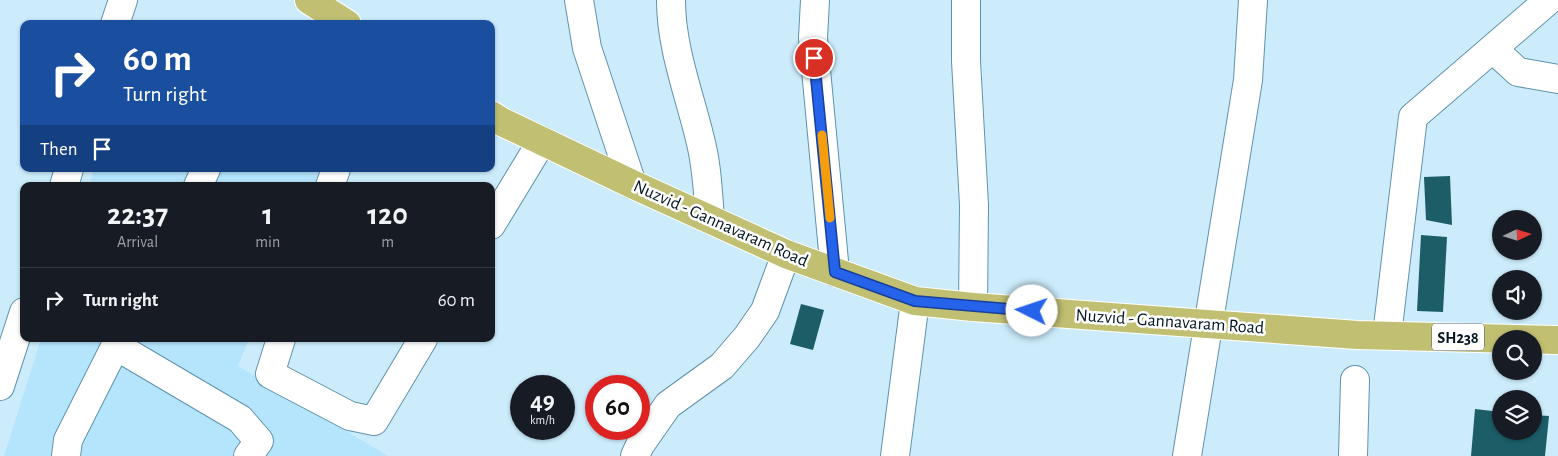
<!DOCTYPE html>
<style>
body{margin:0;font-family:"Alegreya Sans",sans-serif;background:#242831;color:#f1f3f6;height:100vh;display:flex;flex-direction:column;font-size:19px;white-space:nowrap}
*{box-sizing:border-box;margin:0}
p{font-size:16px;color:#9ea1a6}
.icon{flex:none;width:28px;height:28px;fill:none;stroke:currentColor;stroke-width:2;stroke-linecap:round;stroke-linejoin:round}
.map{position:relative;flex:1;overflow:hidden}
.details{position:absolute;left:20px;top:182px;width:475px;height:160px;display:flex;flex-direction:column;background:#171b24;border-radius:10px;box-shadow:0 1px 4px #0004}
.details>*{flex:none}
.top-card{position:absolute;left:20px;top:20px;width:475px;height:152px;border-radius:10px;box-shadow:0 1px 4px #0004;background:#1a4fa0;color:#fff;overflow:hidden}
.needle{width:32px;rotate:86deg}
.tools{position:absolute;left:1492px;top:210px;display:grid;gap:10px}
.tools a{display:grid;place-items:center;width:50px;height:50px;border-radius:50%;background:#171b24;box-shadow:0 1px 4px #0004;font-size:25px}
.speed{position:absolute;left:510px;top:375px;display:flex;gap:10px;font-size:25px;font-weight:700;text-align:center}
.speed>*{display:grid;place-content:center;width:65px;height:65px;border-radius:50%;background:#171b24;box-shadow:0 1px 4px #0004;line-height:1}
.speed small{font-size:12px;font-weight:400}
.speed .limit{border:8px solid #d22;background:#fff;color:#111}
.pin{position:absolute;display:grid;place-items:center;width:42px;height:42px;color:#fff;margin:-21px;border:2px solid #fff;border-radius:50%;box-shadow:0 1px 5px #0007}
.me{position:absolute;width:55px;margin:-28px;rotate:274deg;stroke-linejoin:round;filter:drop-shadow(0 0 4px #0008)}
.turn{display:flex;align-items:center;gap:18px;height:105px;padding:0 20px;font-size:22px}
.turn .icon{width:65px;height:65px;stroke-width:2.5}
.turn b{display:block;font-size:35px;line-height:42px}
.then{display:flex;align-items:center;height:48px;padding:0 20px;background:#0003;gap:10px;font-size:19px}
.eta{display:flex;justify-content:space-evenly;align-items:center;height:85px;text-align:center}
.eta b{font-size:30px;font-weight:600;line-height:35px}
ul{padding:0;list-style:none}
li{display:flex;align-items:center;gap:15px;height:65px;padding:0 20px;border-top:1px solid #363941}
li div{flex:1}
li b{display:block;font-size:19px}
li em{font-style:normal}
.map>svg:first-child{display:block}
.built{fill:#b4e5fd}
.building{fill:#1c5d67}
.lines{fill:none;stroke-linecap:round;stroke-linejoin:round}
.minor-casing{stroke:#5f93ab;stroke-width:30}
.major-casing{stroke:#fff;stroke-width:30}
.minor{stroke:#fff;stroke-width:28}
.major{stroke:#c1bf71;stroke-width:28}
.route-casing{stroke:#184099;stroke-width:12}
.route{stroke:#2563eb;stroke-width:9}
.slow{stroke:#f59e0b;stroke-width:9}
.labels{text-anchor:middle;stroke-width:5;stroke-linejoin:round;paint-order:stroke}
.shield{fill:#fff;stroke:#4f5d63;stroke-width:1}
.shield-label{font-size:16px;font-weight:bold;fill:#031720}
.street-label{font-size:18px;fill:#031720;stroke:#fff}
</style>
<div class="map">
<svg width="1558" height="456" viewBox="0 0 1558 456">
<rect width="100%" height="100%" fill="#ccecfc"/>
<!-- built -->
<g class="built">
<path d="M94,169H324L316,186H89Z"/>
<path d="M41,339H249L238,366L388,456H4Z"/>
</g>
<!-- building -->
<g class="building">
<path d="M1450,176L1452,225L1426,220L1424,177Z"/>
<path d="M1421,235L1447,237L1443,312L1417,311Z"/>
<path d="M801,304L824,310L813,350L790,344Z"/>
<path d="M1475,409L1501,412V431H1534V415L1549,416L1545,456H1471Z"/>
</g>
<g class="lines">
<!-- minor casing -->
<g class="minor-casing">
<g id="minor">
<path d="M579,0L587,48L632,184"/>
<path d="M671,0C671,48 689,93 700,139C707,165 708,193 710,219"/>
<path d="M815,0L813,38L835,272"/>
<path d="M966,0V61L974,205L973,307"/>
<path d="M115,24L123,0"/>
<path d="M1493,49L1518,72L1558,79"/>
<path d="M64,186L69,169"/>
<path d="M198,186L206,169"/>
<path d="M330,186L336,169"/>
<path d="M491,225L542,141"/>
<path d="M1387,335L1413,117L1549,0"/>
<path d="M281,339L270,374L350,416L374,421L423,339"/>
<path d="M116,346L240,419L259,441L248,456"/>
<path d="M0,386L24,312"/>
<path d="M66,456L68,440L119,339"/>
<path d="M635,456L640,445L668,405L722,366L747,337L765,311L786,254"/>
<path d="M895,456L915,301"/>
<path d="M1187,456L1248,80L1253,0"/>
<path d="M1353,456L1355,380"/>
</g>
</g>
<!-- major casing -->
<g class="major-casing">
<g id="major">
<path d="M309,0L347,24"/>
<path d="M491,115L502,122L632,184L786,254L915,301L973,307L1357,335L1558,340"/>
</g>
</g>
<!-- minor -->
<use href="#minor" class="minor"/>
<!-- major -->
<use href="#major" class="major"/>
</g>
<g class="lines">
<!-- route casing -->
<g class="route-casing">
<path id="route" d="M814,58L835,272L915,301L1032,311"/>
</g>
<!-- route -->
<use href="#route" class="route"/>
<!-- slow -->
<path class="slow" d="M822,135L830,218"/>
</g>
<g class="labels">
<!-- shield labels -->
<rect class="shield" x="1432" y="323.5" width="52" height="27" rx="4"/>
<g class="shield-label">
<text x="1458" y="343">SH238</text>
</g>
<!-- street labels -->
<g class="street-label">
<text transform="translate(721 223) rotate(24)" y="6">Nuzvid - Gannavaram Road</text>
<text transform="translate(1170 321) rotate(4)" y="6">Nuzvid - Gannavaram Road</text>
</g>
</g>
</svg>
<div class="tools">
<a><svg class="needle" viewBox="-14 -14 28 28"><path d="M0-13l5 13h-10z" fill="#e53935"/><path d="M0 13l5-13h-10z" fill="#9ea1a6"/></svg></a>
<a><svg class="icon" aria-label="sound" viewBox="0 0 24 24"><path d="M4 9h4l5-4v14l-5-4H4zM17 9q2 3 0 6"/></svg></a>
<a><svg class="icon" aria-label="search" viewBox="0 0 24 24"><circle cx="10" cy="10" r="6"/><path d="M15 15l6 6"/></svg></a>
<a><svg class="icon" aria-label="layers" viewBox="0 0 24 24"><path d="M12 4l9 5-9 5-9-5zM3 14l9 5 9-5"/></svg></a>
</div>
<div class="speed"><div>49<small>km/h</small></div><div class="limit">60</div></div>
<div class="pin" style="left:814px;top:58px;background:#d93025"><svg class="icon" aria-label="arrive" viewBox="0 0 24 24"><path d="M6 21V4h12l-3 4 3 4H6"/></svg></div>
<svg class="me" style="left:1032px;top:311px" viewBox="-20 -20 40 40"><circle r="19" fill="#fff"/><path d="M0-13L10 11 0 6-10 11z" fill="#2563eb"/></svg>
<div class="top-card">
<div class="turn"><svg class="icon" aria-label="right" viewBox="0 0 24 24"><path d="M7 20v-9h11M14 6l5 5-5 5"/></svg><div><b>60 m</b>Turn right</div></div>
<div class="then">Then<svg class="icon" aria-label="arrive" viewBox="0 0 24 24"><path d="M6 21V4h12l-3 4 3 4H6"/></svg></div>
</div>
<section class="details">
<div class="eta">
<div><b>22:37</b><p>Arrival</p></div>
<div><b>1</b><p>min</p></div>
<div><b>120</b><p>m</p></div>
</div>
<ul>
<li><svg class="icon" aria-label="right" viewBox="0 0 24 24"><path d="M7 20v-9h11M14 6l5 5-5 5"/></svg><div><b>Turn right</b></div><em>60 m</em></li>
</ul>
</section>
</div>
